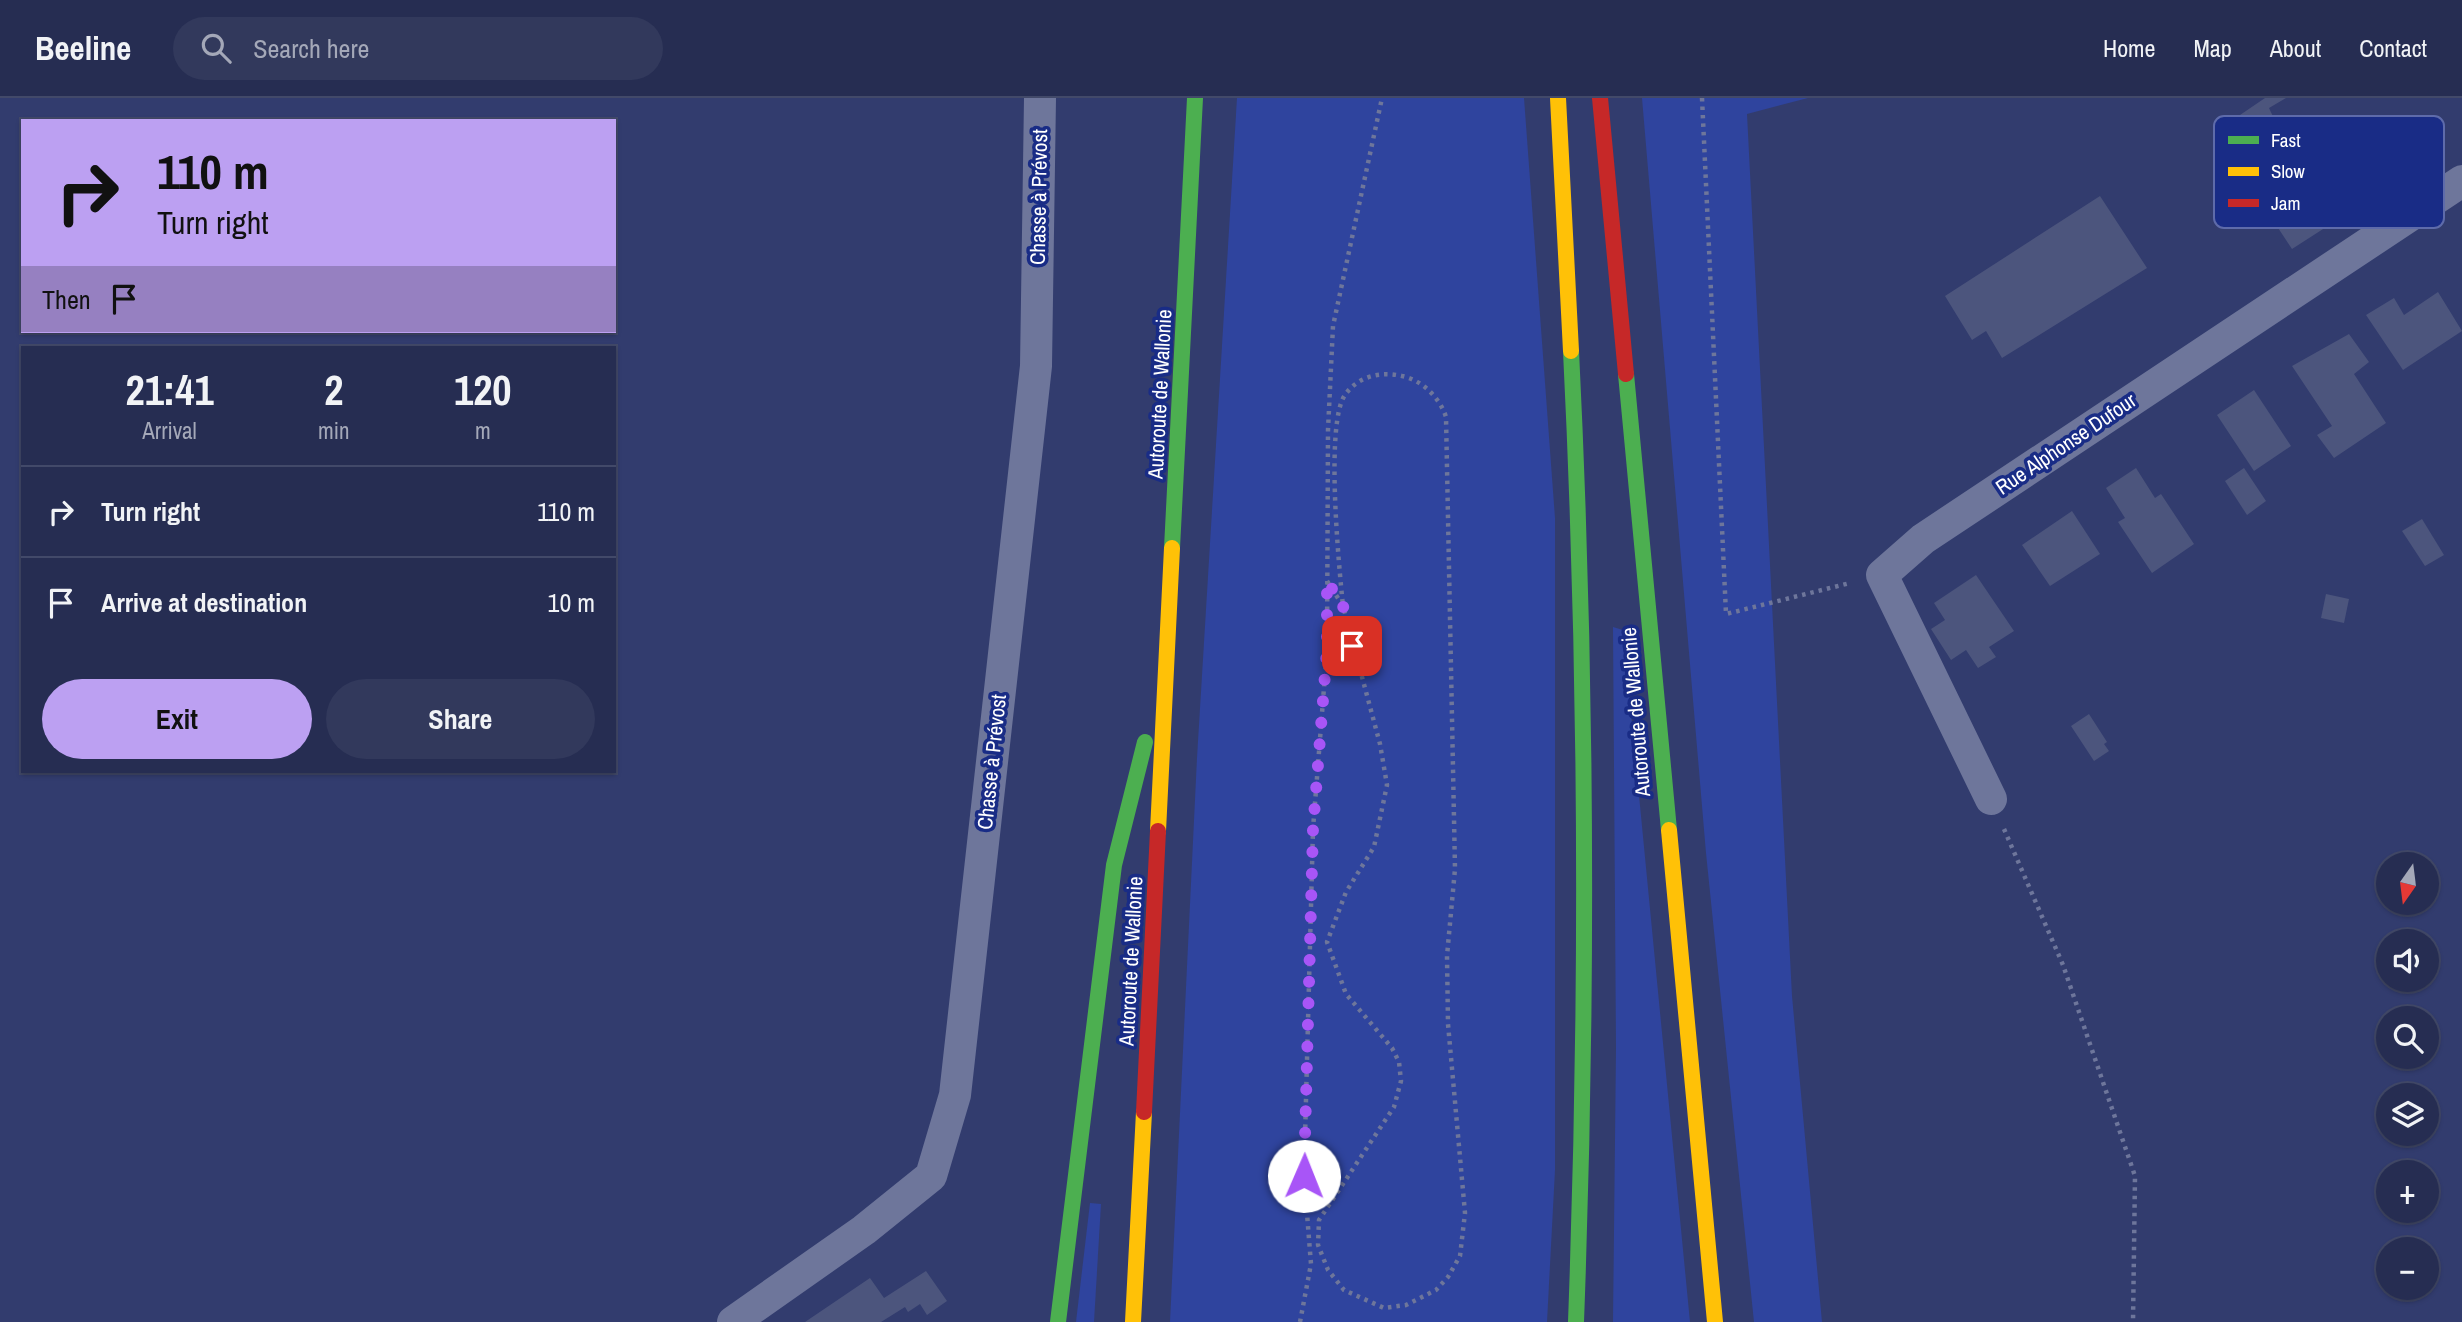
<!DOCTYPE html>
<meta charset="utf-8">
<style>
body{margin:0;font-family:"Archivo Narrow",sans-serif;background:#32395c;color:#f1f3f6;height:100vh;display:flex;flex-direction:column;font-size:26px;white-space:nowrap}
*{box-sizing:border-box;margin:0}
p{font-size:23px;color:#a4a8b8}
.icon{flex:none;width:38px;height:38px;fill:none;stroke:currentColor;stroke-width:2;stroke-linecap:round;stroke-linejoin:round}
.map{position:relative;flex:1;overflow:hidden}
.sheet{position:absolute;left:21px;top:248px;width:595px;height:427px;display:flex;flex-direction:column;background:#262d52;border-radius:0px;box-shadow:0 2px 5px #0004,0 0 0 2px #424969}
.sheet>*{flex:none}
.top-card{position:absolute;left:21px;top:21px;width:595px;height:214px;border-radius:0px;box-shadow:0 2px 5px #0004,0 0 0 2px #424969;background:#bca0f2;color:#111;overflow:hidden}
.needle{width:46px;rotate:194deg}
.fabs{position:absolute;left:2376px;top:754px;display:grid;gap:14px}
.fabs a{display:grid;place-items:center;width:63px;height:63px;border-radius:50%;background:#262d52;box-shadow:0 2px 5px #0004,0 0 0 2px #424969;font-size:35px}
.pin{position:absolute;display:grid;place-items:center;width:60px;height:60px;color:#fff;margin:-30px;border-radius:14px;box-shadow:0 4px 10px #0006}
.me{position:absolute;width:77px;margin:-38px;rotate:1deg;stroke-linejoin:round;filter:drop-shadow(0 0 5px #0008)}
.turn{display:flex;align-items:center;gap:24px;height:147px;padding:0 21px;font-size:32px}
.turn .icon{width:91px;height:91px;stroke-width:2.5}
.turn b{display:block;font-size:49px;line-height:60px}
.then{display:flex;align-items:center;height:66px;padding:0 21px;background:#0003;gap:14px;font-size:26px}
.eta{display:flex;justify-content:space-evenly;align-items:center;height:119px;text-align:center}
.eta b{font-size:42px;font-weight:700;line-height:49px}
.primary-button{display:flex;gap:14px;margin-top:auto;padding:14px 21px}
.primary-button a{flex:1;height:80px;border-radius:42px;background:#bca0f2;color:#111;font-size:28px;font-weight:700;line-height:80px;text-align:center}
.primary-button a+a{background:#32395c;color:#f1f3f6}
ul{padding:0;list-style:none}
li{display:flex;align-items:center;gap:21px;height:91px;padding:0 21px;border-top:2px solid #424969}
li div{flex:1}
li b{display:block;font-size:26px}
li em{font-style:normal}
header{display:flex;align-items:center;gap:42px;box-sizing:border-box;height:98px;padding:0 35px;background:#262d52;border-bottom:2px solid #424969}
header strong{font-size:33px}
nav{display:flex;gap:38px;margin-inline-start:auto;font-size:24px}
.search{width:490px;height:63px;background:#32395c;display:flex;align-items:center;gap:18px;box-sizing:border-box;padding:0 24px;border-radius:38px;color:#a4a8b8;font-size:26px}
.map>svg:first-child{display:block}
.green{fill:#2f449e}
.building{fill:#4c557d}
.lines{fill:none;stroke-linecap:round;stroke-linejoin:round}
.path{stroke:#6e769b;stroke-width:4.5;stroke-dasharray:3.5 5;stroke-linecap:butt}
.street{stroke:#6e769b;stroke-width:32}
.fast{stroke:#4caf50;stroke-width:16}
.slow{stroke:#ffc107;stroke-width:16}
.jam{stroke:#c62828;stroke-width:16}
.route{stroke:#a855f7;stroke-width:12;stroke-dasharray:0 21.6}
.labels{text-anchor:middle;stroke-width:7;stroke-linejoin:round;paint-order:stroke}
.street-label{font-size:21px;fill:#fff;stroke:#192c86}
.key{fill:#192c86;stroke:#5e6baa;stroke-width:2}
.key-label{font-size:19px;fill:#fff}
</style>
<header>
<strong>Beeline</strong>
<div class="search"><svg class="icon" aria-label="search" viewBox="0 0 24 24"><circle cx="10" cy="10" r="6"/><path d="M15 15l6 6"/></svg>Search here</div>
<nav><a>Home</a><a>Map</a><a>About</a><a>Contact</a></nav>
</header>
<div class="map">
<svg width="2462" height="1224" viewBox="0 0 2462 1224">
<rect width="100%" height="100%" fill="#323c6e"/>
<!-- green -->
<g class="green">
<path d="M1237,0H1524L1555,420V1072L1547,1224H1170L1197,660Z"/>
<path d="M1642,0H1808L1747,16L1792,898L1822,1224H1754L1706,755Z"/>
<path d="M1613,529L1623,532L1690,1224H1613L1616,950Z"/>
<path d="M1090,1105L1101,1106L1094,1224H1076Z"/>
</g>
<!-- building -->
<g class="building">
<path d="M2265,0H2286L2269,10L2284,42L2261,57L2288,99L2336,68L2327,55V43L2345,31L2348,36H2356L2364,50L2393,31L2418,70L2292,151L2220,42L2245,24L2240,17Z"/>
<path d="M2100,98L2147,170L2002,260L1986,233L1972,242L1945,198Z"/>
<path d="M2438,194L2462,233L2403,272L2366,217L2394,200L2404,217Z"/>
<path d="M2349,236L2369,264L2354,276L2386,325L2334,360L2317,337L2332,328L2292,268Z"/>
<path d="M2254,292L2291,348L2254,373L2217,317Z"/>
<path d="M2136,370L2155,400L2161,396L2194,446L2152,475L2118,424L2125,420L2106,390Z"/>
<path d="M2244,370L2266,403L2247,417L2225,383Z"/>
<path d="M2072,413L2100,456L2050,488L2022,447Z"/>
<path d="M2422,421L2444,457L2425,468L2402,433Z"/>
<path d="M1976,477L2014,533L1989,549L1996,559L1978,570L1966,552L1951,562L1931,531L1945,522L1934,505Z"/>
<path d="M2326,496L2349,501L2344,525L2321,520Z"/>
<path d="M2089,616L2107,644L2104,646L2109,653L2094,663L2071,628Z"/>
<path d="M926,1173L947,1203L927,1217L920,1206L908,1214L905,1209L881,1224H805L870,1180L884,1200Z"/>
</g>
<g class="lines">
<!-- path -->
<g class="path">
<path d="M1702,0L1726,516L1850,485"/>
<path d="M1327,483L1343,508L1380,646L1387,687L1374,749L1346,794L1327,844L1346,896L1392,950L1399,964L1401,983L1394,1009L1319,1122L1318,1147L1328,1172L1344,1192L1384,1210L1406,1207L1436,1192L1448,1179L1460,1158L1465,1115L1448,926L1447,858L1455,771L1446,319C1440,300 1422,282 1402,278C1381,273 1358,278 1345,297C1325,325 1339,469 1343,508"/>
<path d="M2004,731L2063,867L2135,1078L2133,1224"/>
<path d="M1300,1224L1311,1166L1304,1078L1313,731L1327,551L1328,332L1333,228L1382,0"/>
</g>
<!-- street -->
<g class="street">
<path d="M1991,701L1882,477L1923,441L2462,83"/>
<path d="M733,1224L864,1132L931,1078L955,997L1036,268L1040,0"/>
</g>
<!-- fast -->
<g class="fast">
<path d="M1571,253C1587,577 1588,901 1576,1224"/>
<path d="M1626,276L1669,732"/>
<path d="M1172,450L1195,0"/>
<path d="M1058,1224L1114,767L1145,644"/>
</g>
<!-- slow -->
<g class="slow">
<path d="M1558,0L1571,253"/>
<path d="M1669,732L1715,1224"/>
<path d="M1158,733L1172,450"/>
<path d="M1133,1224L1144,1014"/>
</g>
<!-- jam -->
<g class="jam">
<path d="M1600,0L1626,276"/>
<path d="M1144,1014L1158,733"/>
</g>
</g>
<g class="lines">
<!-- route -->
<path class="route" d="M1304,1078L1313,731L1327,551V483L1343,508L1352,548"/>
</g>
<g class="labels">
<!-- street labels -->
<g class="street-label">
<text transform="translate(1039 99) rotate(-89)" y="7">Chasse à Prévost</text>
<text transform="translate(1160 296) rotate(-87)" y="7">Autoroute de Wallonie</text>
<text transform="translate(2066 346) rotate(-34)" y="7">Rue Alphonse Dufour</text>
<text transform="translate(1636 614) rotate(-95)" y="7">Autoroute de Wallonie</text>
<text transform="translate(992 664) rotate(-84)" y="7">Chasse à Prévost</text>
<text transform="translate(1131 863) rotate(-87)" y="7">Autoroute de Wallonie</text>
</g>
</g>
<!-- legend -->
<rect x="2214" y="18" width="230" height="112" rx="10" class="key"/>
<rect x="2228" y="38" width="31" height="8" fill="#4caf50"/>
<rect x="2228" y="69" width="31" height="9" fill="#ffc107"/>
<rect x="2228" y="101" width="31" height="8" fill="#c62828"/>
<g class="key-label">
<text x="2271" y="49">Fast</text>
<text x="2271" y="80">Slow</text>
<text x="2271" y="112">Jam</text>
</g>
</svg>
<div class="fabs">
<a><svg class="needle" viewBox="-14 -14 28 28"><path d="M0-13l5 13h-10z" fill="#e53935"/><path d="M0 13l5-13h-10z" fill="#a4a8b8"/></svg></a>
<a><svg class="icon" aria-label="sound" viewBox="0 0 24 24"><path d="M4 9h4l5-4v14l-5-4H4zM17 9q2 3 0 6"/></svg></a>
<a><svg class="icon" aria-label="search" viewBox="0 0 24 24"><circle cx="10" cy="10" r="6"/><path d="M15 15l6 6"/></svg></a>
<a><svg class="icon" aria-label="layers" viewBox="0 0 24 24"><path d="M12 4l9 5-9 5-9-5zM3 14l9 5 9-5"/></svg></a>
<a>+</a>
<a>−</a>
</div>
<div class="pin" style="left:1352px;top:548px;background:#d93025"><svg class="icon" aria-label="arrive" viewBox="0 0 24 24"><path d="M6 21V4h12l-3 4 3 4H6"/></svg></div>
<svg class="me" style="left:1304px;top:1078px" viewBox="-20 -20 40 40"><circle r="19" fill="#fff"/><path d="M0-13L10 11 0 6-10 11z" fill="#a855f7"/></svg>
<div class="top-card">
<div class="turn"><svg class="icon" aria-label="right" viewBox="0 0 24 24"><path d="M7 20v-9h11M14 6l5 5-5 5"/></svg><div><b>110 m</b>Turn right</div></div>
<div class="then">Then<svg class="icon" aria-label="arrive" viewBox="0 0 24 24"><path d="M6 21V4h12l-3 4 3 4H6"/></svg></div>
</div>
<section class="sheet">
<div class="eta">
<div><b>21:41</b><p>Arrival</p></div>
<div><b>2</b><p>min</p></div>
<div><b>120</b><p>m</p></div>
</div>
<ul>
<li><svg class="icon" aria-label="right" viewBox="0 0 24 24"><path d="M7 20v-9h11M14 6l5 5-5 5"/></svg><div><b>Turn right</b></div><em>110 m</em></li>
<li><svg class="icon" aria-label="arrive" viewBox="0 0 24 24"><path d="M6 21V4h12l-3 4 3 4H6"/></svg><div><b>Arrive at destination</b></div><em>10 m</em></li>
</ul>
<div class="primary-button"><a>Exit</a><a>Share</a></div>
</section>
</div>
